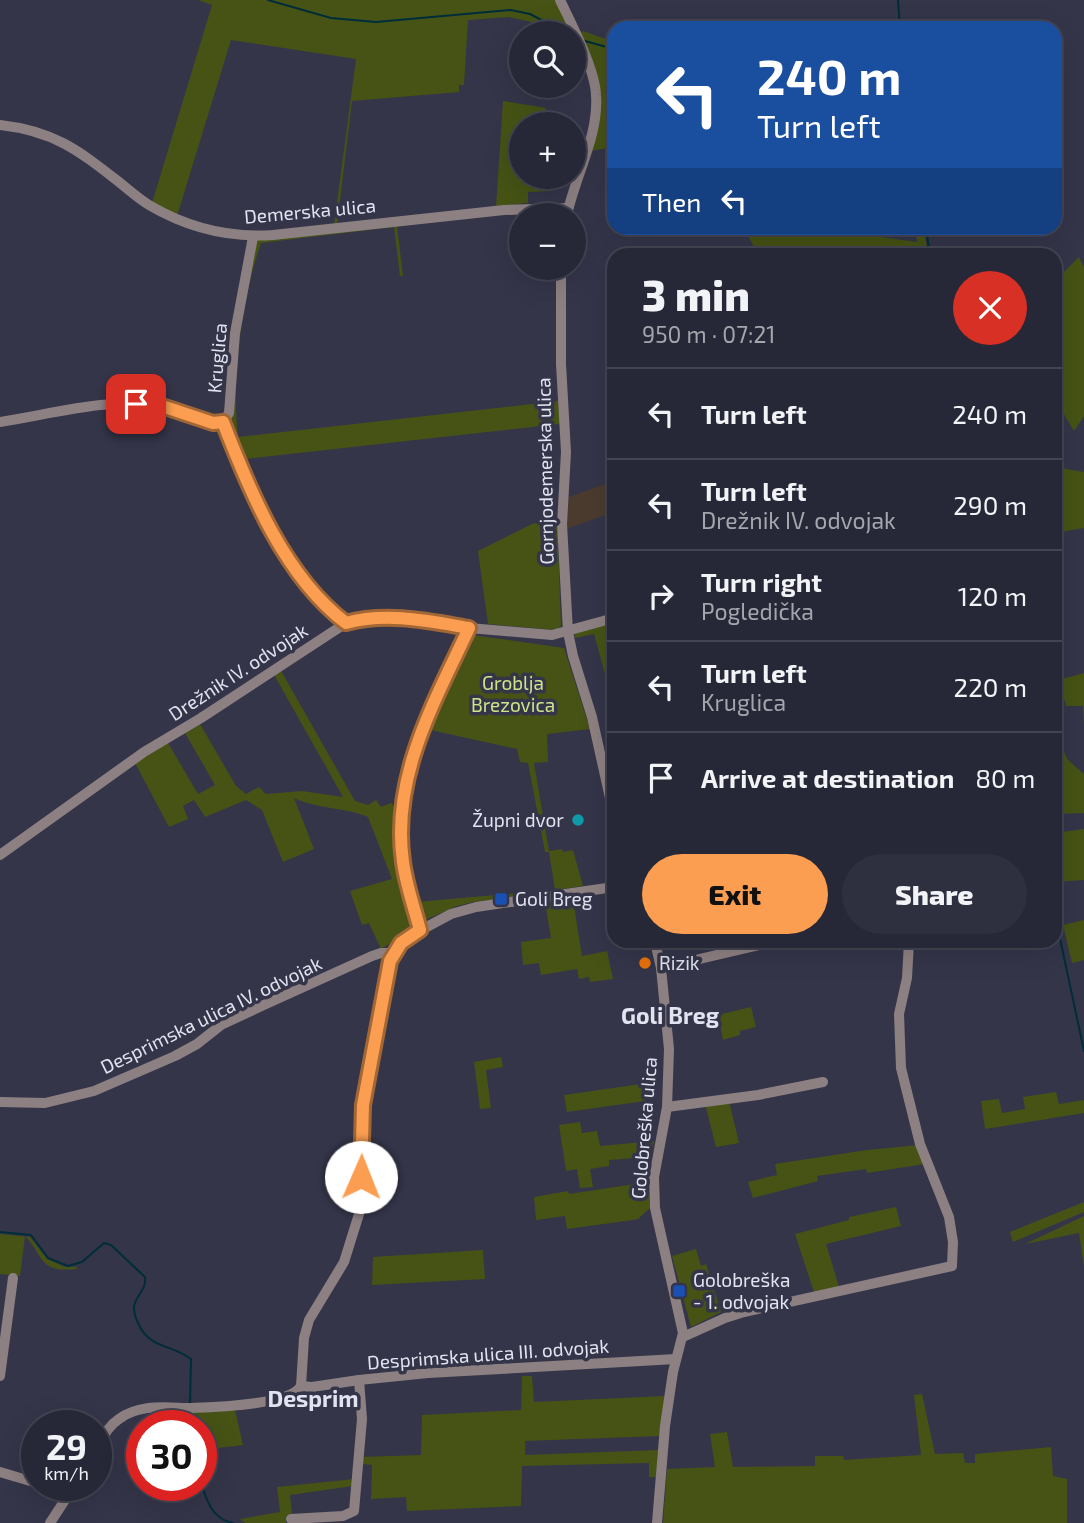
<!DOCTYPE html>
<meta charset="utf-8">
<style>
body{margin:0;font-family:"Exo 2",sans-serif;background:#2f303f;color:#f1f3f6;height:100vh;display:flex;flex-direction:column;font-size:26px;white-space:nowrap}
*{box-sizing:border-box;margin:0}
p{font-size:23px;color:#a4a6ad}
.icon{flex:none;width:38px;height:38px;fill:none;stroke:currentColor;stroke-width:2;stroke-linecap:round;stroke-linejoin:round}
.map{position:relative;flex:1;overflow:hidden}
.side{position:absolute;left:607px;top:248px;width:455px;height:700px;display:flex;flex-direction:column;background:#272837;border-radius:21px;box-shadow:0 7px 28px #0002,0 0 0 2px #434452}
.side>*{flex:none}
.banner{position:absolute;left:607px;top:21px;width:455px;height:214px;border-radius:21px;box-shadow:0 7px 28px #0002,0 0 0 2px #434452;background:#1a4fa0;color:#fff;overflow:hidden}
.tools{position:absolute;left:509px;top:21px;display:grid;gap:14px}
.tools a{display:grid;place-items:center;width:77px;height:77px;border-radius:50%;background:#272837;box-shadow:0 7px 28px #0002,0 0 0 2px #434452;font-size:35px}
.speed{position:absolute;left:21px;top:1410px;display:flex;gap:14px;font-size:35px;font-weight:700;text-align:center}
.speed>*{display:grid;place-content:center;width:91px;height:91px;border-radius:50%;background:#272837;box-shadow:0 7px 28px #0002,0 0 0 2px #434452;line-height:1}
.speed small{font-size:18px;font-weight:400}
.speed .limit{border:10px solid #d22;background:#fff;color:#111}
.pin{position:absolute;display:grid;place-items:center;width:60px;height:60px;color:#fff;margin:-30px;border-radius:14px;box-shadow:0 4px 10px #0006}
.me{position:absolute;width:77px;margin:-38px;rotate:1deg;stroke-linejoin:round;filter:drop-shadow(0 0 5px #0008)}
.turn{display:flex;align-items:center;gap:24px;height:147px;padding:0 35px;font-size:32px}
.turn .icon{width:91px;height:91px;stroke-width:2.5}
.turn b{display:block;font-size:49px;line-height:60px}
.then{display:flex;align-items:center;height:66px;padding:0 35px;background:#0003;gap:14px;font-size:26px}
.round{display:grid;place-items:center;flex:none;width:74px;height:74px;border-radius:37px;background:#2f303f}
.overview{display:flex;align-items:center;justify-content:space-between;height:119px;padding:0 35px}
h1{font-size:42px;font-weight:800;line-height:52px}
.cta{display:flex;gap:14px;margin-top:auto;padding:14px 35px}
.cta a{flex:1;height:80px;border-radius:42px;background:#fb9e51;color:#111;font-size:28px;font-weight:800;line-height:80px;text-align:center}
.cta a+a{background:#2f303f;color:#f1f3f6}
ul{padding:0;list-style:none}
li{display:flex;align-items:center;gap:21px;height:91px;padding:0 35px;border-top:2px solid #434452}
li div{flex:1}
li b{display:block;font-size:26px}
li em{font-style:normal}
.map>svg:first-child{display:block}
.commercial{fill:#4b3b2f}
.green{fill:#465315}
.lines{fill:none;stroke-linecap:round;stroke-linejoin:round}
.stream{stroke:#002d39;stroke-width:2}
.minor{stroke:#8d8082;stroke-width:10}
.route-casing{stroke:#a36735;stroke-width:18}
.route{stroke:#fb9e51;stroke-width:12}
.culture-dot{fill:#0f9aa8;stroke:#343549;stroke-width:2.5}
.transit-dot{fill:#1a4fb4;stroke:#343549;stroke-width:2.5}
.food-dot{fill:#e8710a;stroke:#343549;stroke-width:2.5}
.labels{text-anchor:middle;stroke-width:7;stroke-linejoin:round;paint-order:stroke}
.street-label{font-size:19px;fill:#e2e3f0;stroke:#343549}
.park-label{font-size:19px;fill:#cee48a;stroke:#343549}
.poi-label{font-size:19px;fill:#e2e3f0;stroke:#343549;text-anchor:start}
.quarter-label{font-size:23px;font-weight:bold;fill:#e2e3f0;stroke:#343549}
</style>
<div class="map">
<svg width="1084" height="1523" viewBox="0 0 1084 1523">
<rect width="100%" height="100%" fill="#343549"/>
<!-- commercial -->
<path class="commercial" d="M614,481V512L566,529V498Z"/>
<!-- green -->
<g class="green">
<path d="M198,0H555L572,33H555L540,24L509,17L468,20L464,85H459V92L352,101L337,225H334L356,59L231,40L177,216L152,203L212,5Z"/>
<path d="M583,31L614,42V121L609,122L610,135L614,134V147L590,151L601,98L600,88L579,33Z"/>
<path d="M503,101L546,108L545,124H522V177H554L551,191L528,192V203L496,206Z"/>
<path d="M394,225L397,226L403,276H400L394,227L261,243C242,298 231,378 238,437L558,401L560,424L245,459C263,506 310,585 346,619C307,599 241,480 232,436C229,422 232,408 233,393C236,343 239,288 257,240Z"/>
<path d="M744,228H836L837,231L917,242L915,228H924L928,255H758Z"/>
<path d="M1079,257L1084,267V416L1074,431L1055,399V281Z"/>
<path d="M1055,467L1084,472V528L1055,533Z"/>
<path d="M557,518L561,626L555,630L488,624L478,551L532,524Z"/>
<path d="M614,621V706L594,634L575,638L574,633Z"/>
<path d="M472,635L564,648L590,729L547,734L548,762L534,763L549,851L562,849L563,852L573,850L583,886L555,890L549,852H545L528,763L520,762L517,749L426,729Z"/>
<path d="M280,669L355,801L368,805L376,800L381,807L391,803L399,812L411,921L405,934L381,949L369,923L362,925L350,891L392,879L368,817C344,807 317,809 294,798L314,849L283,862L262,810L246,800L205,817L194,800L183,806L188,819L169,827L135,763L168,743L198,794L215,785L185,733L200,724L236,786L246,794L259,787L266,794L302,791L343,797L273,673Z"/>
<path d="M1084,673V724L1083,706H1066C1065,696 1056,690 1055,681Z"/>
<path d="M1055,727L1063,728C1063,757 1062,755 1084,774V813L1055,814Z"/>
<path d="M1084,829V880L1055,882V833Z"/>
<path d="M520,893L521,896L473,902L457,906L425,920L416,902Z"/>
<path d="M573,900L582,956L607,951L613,979L590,982L589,977L579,979L577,969L541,975L539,963L523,965L521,942L551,938L545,903Z"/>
<path d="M1084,920V960L1072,963L1063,925Z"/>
<path d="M751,1007L756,1027L740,1031V1035L723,1040L718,1015Z"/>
<path d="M501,1057L503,1067L486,1070L491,1108L480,1109L474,1062Z"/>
<path d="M648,1083L652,1100L567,1112L564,1095Z"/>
<path d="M1056,1092L1059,1104L1084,1100V1113L985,1129L981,1101L999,1099L1002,1113L1025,1109L1023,1097Z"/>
<path d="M729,1101L739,1143L716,1147L705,1104Z"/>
<path d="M580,1122L582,1133L597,1131L600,1146L654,1141L651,1157L609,1160V1166L590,1169L593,1187L580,1188L577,1169L566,1171L559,1125Z"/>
<path d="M919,1145L925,1164L867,1173L866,1169L817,1176L818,1181L753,1198L748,1182L777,1175L775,1164L867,1150Z"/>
<path d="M648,1182L650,1208L638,1219L633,1220L567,1229L565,1216L536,1220L534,1197L568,1191L569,1194Z"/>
<path d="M1084,1202V1212L1013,1242L1010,1232Z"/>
<path d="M896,1207L901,1226L826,1244L840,1290L815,1295L795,1234L849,1220V1217Z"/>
<path d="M1084,1216V1267L1079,1233L1025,1244Z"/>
<path d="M0,1234L30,1237L47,1259L65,1267H77V1269C38,1273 45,1257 25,1236L20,1276L0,1274Z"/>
<path d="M696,1249L701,1266L706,1264L721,1312L691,1327L672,1256Z"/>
<path d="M483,1250L485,1279L372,1285L373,1257Z"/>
<path d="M522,1376H532L534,1402L665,1396L660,1436L525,1441V1455L658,1450L656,1477H649V1463L522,1466L521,1506L407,1511L406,1497L371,1499L372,1465L361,1464V1457L421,1455L422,1415L521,1410Z"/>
<path d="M922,1394L935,1454L963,1453L965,1463H975V1454L1051,1447L1053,1476L1067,1479V1523H663L667,1469L715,1467L710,1434L727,1432L733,1467L815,1466V1456H843L844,1460L921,1455L914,1395Z"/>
<path d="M235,1410L243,1445L201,1450V1426H193L191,1411Z"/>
<path d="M354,1479L353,1486L290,1495L292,1515L287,1516L286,1523H245L240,1519L280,1512L277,1487Z"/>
</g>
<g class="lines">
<!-- stream -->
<g class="stream">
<path d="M268,0L331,18L376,22L511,10L530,14L566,33"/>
<path d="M898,0L900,28"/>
<path d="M585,41L614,49"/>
<path d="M926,228L930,256"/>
<path d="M1055,915L1084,1051"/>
<path d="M0,1232L31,1235L48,1258L68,1266L82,1262L104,1243L111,1245L145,1277C147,1290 135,1296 134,1307C134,1313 136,1319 138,1323C149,1349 172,1344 191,1359L190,1404"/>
<path d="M189,1413L190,1426"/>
<path d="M201,1483C207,1501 212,1519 233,1523"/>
</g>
<!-- minor -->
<g class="minor">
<path d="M560,0C572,25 595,69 596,95C599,136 575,176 567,215"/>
<path d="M0,125C54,131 78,150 119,182C129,190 139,199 149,205C188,228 229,238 273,235L504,210L568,208"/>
<path d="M561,268V364L566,452L562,524L568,632L573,656L592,717L614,816"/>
<path d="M0,422C52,414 109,397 161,406C179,409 208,426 223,422L229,413L235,333L253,237"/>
<path d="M223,422C251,493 283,576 346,623"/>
<path d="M0,855L144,752L201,718L346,623L362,619L409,618L469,628L552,635L614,618"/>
<path d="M420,930C414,908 406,885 403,862C391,777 434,702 469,628"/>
<path d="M655,942L661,968L669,1049L667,1107L654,1177L655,1208L683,1333L673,1372L665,1426L657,1523"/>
<path d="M661,968L772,942"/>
<path d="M0,1102L45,1103L94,1091L175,1056L197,1044L221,1025L266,1004L372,956L381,953H393"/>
<path d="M667,1107L758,1095L823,1082"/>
<path d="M683,1337L725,1318L744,1312L952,1266L953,1242L949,1217L920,1144L901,1068L899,1014L907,978L909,942"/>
<path d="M0,1376L13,1278"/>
<path d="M301,1386L304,1338L309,1320L344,1262L359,1214L363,1105L385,985L393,953L410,936L451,914L476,907L614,887"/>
<path d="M301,1386L312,1387L359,1380L428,1373L676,1359"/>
<path d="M96,1449C103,1438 108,1426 119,1419C140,1403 168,1408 192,1408C215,1407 290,1405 301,1386"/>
<path d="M0,1472L37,1483"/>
<path d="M44,1486L68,1495"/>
<path d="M291,1519L343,1516L354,1511L362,1419L359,1380"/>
<path d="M50,1523L74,1486"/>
</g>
</g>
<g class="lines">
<!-- route casing -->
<g class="route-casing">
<path id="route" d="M136,404L162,406L213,423L223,422C250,492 285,577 346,623C387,612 428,621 469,628C434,703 391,777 403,862C406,885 414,907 420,930L401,943L390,961L363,1105L361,1177"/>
</g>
<!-- route -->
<use href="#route" class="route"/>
</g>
<!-- markers -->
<circle class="culture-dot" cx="578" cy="820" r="7"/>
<g class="transit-dot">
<rect x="494" y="892" width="14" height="14" rx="3.5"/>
<rect x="672" y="1284" width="14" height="14" rx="3.5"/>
</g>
<circle class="food-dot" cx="645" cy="963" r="7"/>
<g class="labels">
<!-- street labels -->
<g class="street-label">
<text transform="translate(310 211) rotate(-5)" y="7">Demerska ulica</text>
<text transform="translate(217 358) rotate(-85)" y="7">Kruglica</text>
<text transform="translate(545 471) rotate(-91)" y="7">Gornjodemerska ulica</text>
<text transform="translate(238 672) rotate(-33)" y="7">Drežnik IV. odvojak</text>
<text transform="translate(211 1015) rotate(-26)" y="7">Desprimska ulica IV. odvojak</text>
<text transform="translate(644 1128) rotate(-85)" y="7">Golobreška ulica</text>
<text transform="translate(488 1354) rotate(-4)" y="7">Desprimska ulica III. odvojak</text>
</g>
<!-- park labels -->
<g class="park-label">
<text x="513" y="690">Groblja<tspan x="513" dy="22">Brezovica</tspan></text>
</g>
<!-- poi labels -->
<g class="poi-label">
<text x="564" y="827" text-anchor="end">Župni dvor</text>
<text x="515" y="906">Goli Breg</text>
<text x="659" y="970">Rizik</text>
<text x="693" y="1287">Golobreška<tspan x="693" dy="22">- 1. odvojak</tspan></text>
</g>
<!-- quarter labels -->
<g class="quarter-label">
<text x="670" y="1024">Goli Breg</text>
<text x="313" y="1407">Desprim</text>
</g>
</g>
</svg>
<div class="tools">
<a><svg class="icon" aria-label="search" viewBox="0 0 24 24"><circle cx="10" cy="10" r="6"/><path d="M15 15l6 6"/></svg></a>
<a>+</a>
<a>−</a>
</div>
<div class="speed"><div>29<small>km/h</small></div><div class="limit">30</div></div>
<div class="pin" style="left:136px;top:404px;background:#d93025"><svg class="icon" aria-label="arrive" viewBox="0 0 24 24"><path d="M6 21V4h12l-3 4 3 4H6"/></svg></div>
<svg class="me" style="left:361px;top:1177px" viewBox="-20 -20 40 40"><circle r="19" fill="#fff"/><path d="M0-13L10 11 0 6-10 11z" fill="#fb9e51"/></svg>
<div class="banner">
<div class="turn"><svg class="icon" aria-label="left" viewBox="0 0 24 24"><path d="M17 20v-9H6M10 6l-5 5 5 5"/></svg><div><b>240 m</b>Turn left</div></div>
<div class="then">Then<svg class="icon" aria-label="left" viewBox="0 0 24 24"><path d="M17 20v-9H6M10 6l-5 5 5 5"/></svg></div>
</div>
<section class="side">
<div class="overview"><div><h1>3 min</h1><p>950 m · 07:21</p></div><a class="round" style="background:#d93025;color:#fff"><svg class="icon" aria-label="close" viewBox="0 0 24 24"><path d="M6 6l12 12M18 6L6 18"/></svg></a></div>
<ul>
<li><svg class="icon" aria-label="left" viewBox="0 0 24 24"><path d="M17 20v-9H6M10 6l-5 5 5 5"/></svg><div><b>Turn left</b></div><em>240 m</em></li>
<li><svg class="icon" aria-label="left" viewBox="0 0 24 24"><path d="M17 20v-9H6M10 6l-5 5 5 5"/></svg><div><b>Turn left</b><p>Drežnik IV. odvojak</p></div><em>290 m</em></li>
<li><svg class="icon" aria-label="right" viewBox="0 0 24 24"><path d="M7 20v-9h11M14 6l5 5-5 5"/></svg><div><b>Turn right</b><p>Pogledička</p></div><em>120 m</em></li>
<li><svg class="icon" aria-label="left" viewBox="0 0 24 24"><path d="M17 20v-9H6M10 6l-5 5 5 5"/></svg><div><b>Turn left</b><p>Kruglica</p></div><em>220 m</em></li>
<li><svg class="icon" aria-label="arrive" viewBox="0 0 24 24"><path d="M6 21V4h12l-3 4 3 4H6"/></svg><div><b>Arrive at destination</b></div><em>80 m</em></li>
</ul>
<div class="cta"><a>Exit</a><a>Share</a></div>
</section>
</div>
